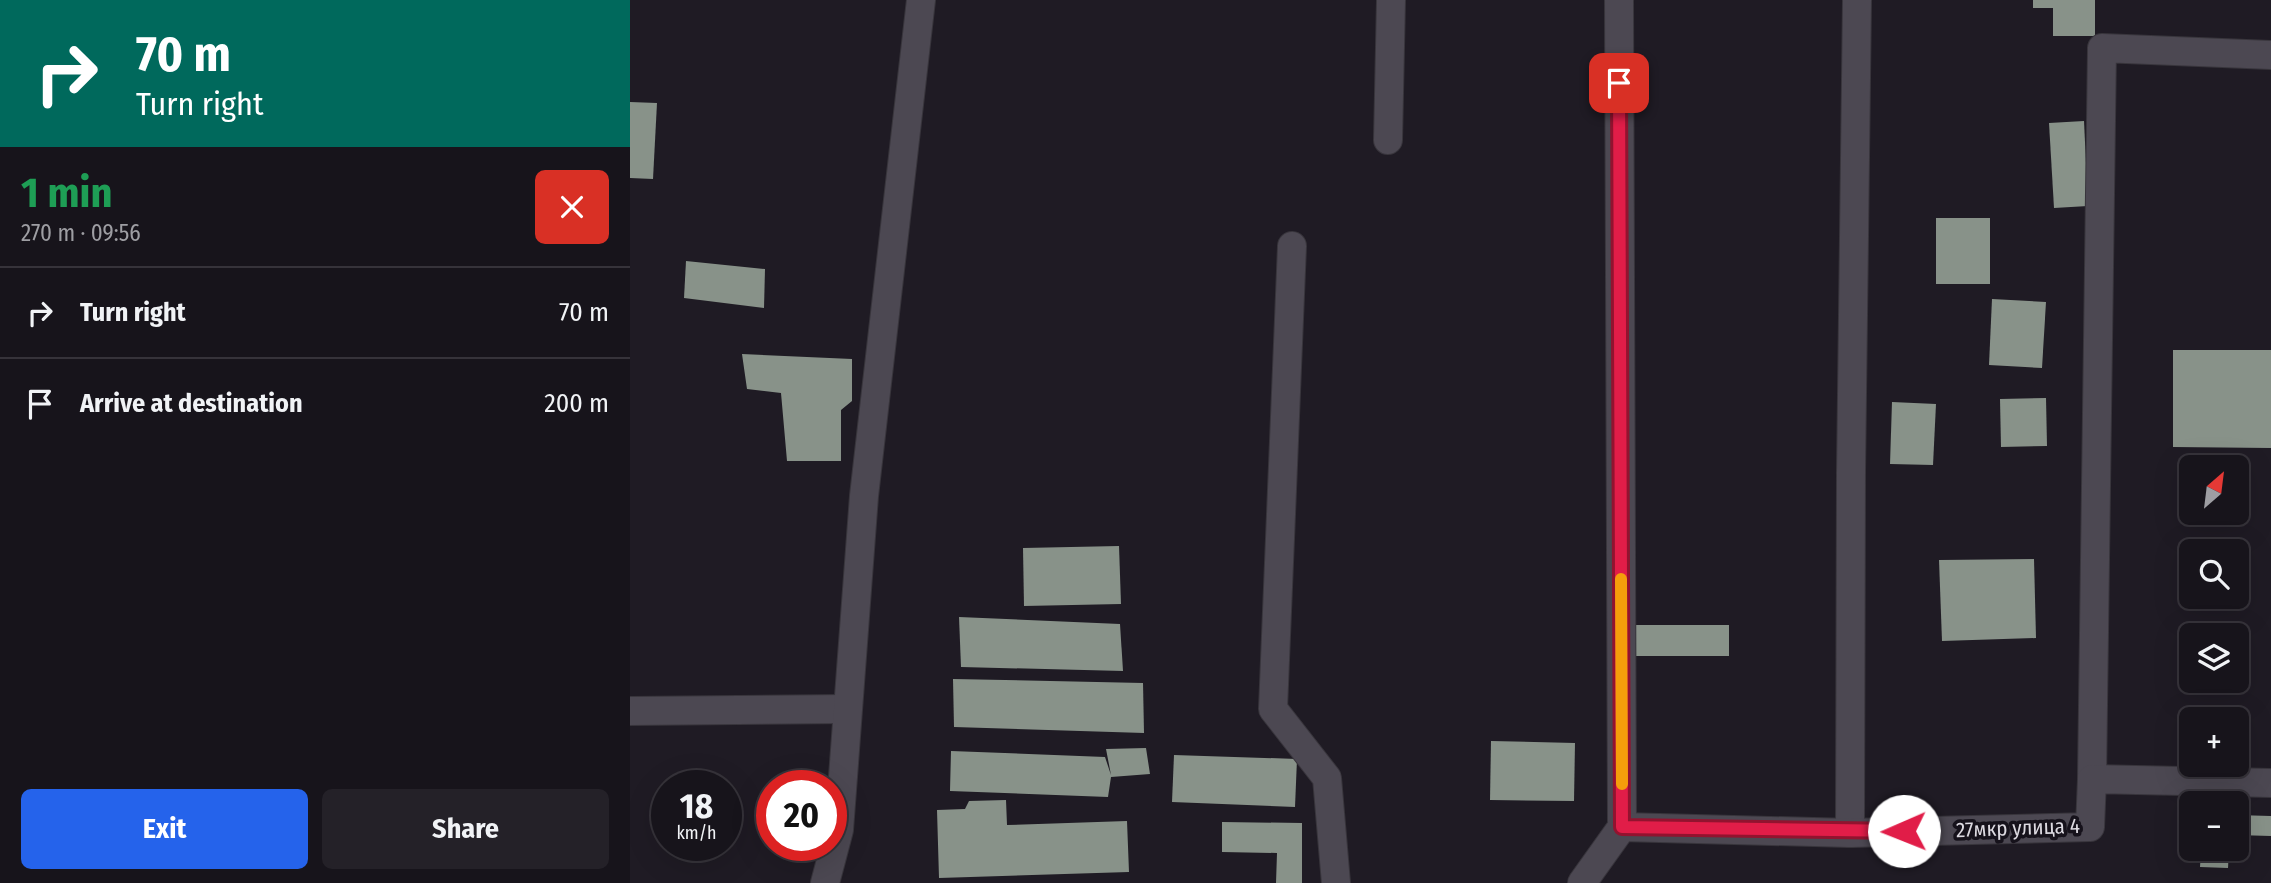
<!DOCTYPE html>
<meta charset="utf-8">
<style>
body{margin:0;font-family:"Fira Sans Condensed",sans-serif;background:#242128;color:#f1f3f6;height:100vh;display:flex;flex-direction:column;font-size:26px;white-space:nowrap}
*{box-sizing:border-box;margin:0}
p{font-size:23px;color:#9e9ea3}
.icon{flex:none;width:38px;height:38px;fill:none;stroke:currentColor;stroke-width:2;stroke-linecap:round;stroke-linejoin:round}
.map{position:relative;flex:1;overflow:hidden}
.sheet{display:flex;flex-direction:column;background:#17141b;width:630px}
.sheet>*{flex:none}
.banner{background:#00695c;color:#fff;overflow:hidden}
.needle{width:46px;rotate:28deg}
.controls{position:absolute;left:1549px;top:455px;display:grid;gap:14px}
.controls a{display:grid;place-items:center;width:70px;height:70px;border-radius:10px;background:#17141b;box-shadow:0 7px 28px #0002,0 0 0 2px #36333a;font-size:35px}
.speed{position:absolute;left:21px;top:770px;display:flex;gap:14px;font-size:35px;font-weight:700;text-align:center}
.speed>*{display:grid;place-content:center;width:91px;height:91px;border-radius:50%;background:#17141b;box-shadow:0 7px 28px #0002,0 0 0 2px #36333a;line-height:1}
.speed small{font-size:18px;font-weight:400}
.speed .limit{border:10px solid #d22;background:#fff;color:#111}
.pin{position:absolute;display:grid;place-items:center;width:60px;height:60px;color:#fff;margin:-30px;border-radius:14px;box-shadow:0 4px 10px #0006}
.me{position:absolute;width:77px;margin:-38px;rotate:269deg;stroke-linejoin:round;filter:drop-shadow(0 0 5px #0008)}
.turn{display:flex;align-items:center;gap:24px;height:147px;padding:0 21px;font-size:32px}
.turn .icon{width:91px;height:91px;stroke-width:2.5}
.turn b{display:block;font-size:49px;line-height:60px}
.round{display:grid;place-items:center;flex:none;width:74px;height:74px;border-radius:10px;background:#242128}
.head{display:flex;align-items:center;justify-content:space-between;height:119px;padding:0 21px}
h1{font-size:42px;font-weight:700;line-height:52px;color:#1e9e55}
.button{display:flex;gap:14px;margin-top:auto;padding:14px 21px}
.button a{flex:1;height:80px;border-radius:10px;background:#2563eb;color:#fff;font-size:28px;font-weight:700;line-height:80px;text-align:center}
.button a+a{background:#242128;color:#f1f3f6}
ul{padding:0;list-style:none}
li{display:flex;align-items:center;gap:21px;height:91px;padding:0 21px;border-top:2px solid #36333a}
li div{flex:1}
li b{display:block;font-size:26px}
li em{font-style:normal}
main{display:flex;flex:1;min-height:0}
.map>svg:first-child{display:block}
.building{fill:#889289}
.lines{fill:none;stroke-linecap:round;stroke-linejoin:round}
.minor-casing{stroke:#38353c;stroke-width:30}
.minor{stroke:#4c4852;stroke-width:28}
.route-casing{stroke:#92132f;stroke-width:18}
.route{stroke:#e11d48;stroke-width:12}
.slow{stroke:#f59e0b;stroke-width:12}
.labels{text-anchor:middle;stroke-width:7;stroke-linejoin:round;paint-order:stroke}
.street-label{font-size:21px;fill:#dddae1;stroke:#16121b}
</style>
<main>
<section class="sheet">
<div class="banner">
<div class="turn"><svg class="icon" aria-label="right" viewBox="0 0 24 24"><path d="M7 20v-9h11M14 6l5 5-5 5"/></svg><div><b>70 m</b>Turn right</div></div>
</div>
<div class="head"><div><h1>1 min</h1><p>270 m · 09:56</p></div><a class="round" style="background:#d93025;color:#fff"><svg class="icon" aria-label="close" viewBox="0 0 24 24"><path d="M6 6l12 12M18 6L6 18"/></svg></a></div>
<ul>
<li><svg class="icon" aria-label="right" viewBox="0 0 24 24"><path d="M7 20v-9h11M14 6l5 5-5 5"/></svg><div><b>Turn right</b></div><em>70 m</em></li>
<li><svg class="icon" aria-label="arrive" viewBox="0 0 24 24"><path d="M6 21V4h12l-3 4 3 4H6"/></svg><div><b>Arrive at destination</b></div><em>200 m</em></li>
</ul>
<div class="button"><a>Exit</a><a>Share</a></div>
</section>
<div class="map">
<svg width="1641" height="883" viewBox="0 0 1641 883">
<rect width="100%" height="100%" fill="#1f1b24"/>
<!-- building -->
<g class="building">
<path d="M1403,0H1465V36H1423V8H1403Z"/>
<path d="M0,102L27,103L23,179L0,178Z"/>
<path d="M1454,121L1458,206L1424,208L1419,123Z"/>
<rect x="1306" y="218" width="54" height="66"/>
<path d="M56,261L135,269L134,308L54,298Z"/>
<path d="M1362,299L1416,302L1412,368L1359,365Z"/>
<path d="M1543,350H1641V448L1543,447Z"/>
<path d="M112,354L222,359V401L211,410V461H157L151,393L117,389Z"/>
<path d="M1416,398L1417,446L1371,447L1370,399Z"/>
<path d="M1262,402L1306,404L1303,465L1260,464Z"/>
<path d="M489,546L491,604L394,606L393,548Z"/>
<path d="M1404,559L1406,638L1312,641L1309,560Z"/>
<path d="M329,617L490,624L493,671L331,667Z"/>
<rect x="999" y="625" width="100" height="31"/>
<path d="M323,679L513,683L514,733L324,727Z"/>
<path d="M861,741L945,743L944,801L860,800Z"/>
<path d="M516,748L520,774L481,777L478,797L320,791L321,751L475,757L481,775L476,749Z"/>
<path d="M544,755L667,759L665,807L542,802Z"/>
<path d="M376,800L377,825L497,821L499,872L309,878L307,810L335,809L339,801Z"/>
<path d="M1606,815L1641,816V836L1606,835Z"/>
<path d="M592,822L672,823V883H646L647,853L592,852Z"/>
<path d="M1571,849H1599L1598,868L1570,867Z"/>
</g>
<g class="lines">
<!-- minor casing -->
<g class="minor-casing">
<g id="minor">
<path d="M989,0L992,827"/>
<path d="M758,140L761,0"/>
<path d="M662,246L643,709L697,778L706,883"/>
<path d="M0,711L217,709"/>
<path d="M1462,779L1472,48L1641,55"/>
<path d="M1220,833L1221,473L1227,0"/>
<path d="M195,883L209,830L234,496L291,0"/>
<path d="M952,883L992,827L1220,833L1460,827L1462,779L1641,783"/>
</g>
</g>
<!-- minor -->
<use href="#minor" class="minor"/>
</g>
<g class="lines">
<!-- route casing -->
<g class="route-casing">
<path id="route" d="M989,83L992,827L1274,831"/>
</g>
<!-- route -->
<use href="#route" class="route"/>
<!-- slow -->
<path class="slow" d="M991,579L992,784"/>
</g>
<g class="labels">
<!-- street labels -->
<g class="street-label">
<text transform="translate(1388 828) rotate(-2)" y="7">27мкр улица 4</text>
</g>
</g>
</svg>
<div class="controls">
<a><svg class="needle" viewBox="-14 -14 28 28"><path d="M0-13l5 13h-10z" fill="#e53935"/><path d="M0 13l5-13h-10z" fill="#9e9ea3"/></svg></a>
<a><svg class="icon" aria-label="search" viewBox="0 0 24 24"><circle cx="10" cy="10" r="6"/><path d="M15 15l6 6"/></svg></a>
<a><svg class="icon" aria-label="layers" viewBox="0 0 24 24"><path d="M12 4l9 5-9 5-9-5zM3 14l9 5 9-5"/></svg></a>
<a>+</a>
<a>−</a>
</div>
<div class="speed"><div>18<small>km/h</small></div><div class="limit">20</div></div>
<div class="pin" style="left:989px;top:83px;background:#d93025"><svg class="icon" aria-label="arrive" viewBox="0 0 24 24"><path d="M6 21V4h12l-3 4 3 4H6"/></svg></div>
<svg class="me" style="left:1274px;top:831px" viewBox="-20 -20 40 40"><circle r="19" fill="#fff"/><path d="M0-13L10 11 0 6-10 11z" fill="#e11d48"/></svg>
</div>
</main>
